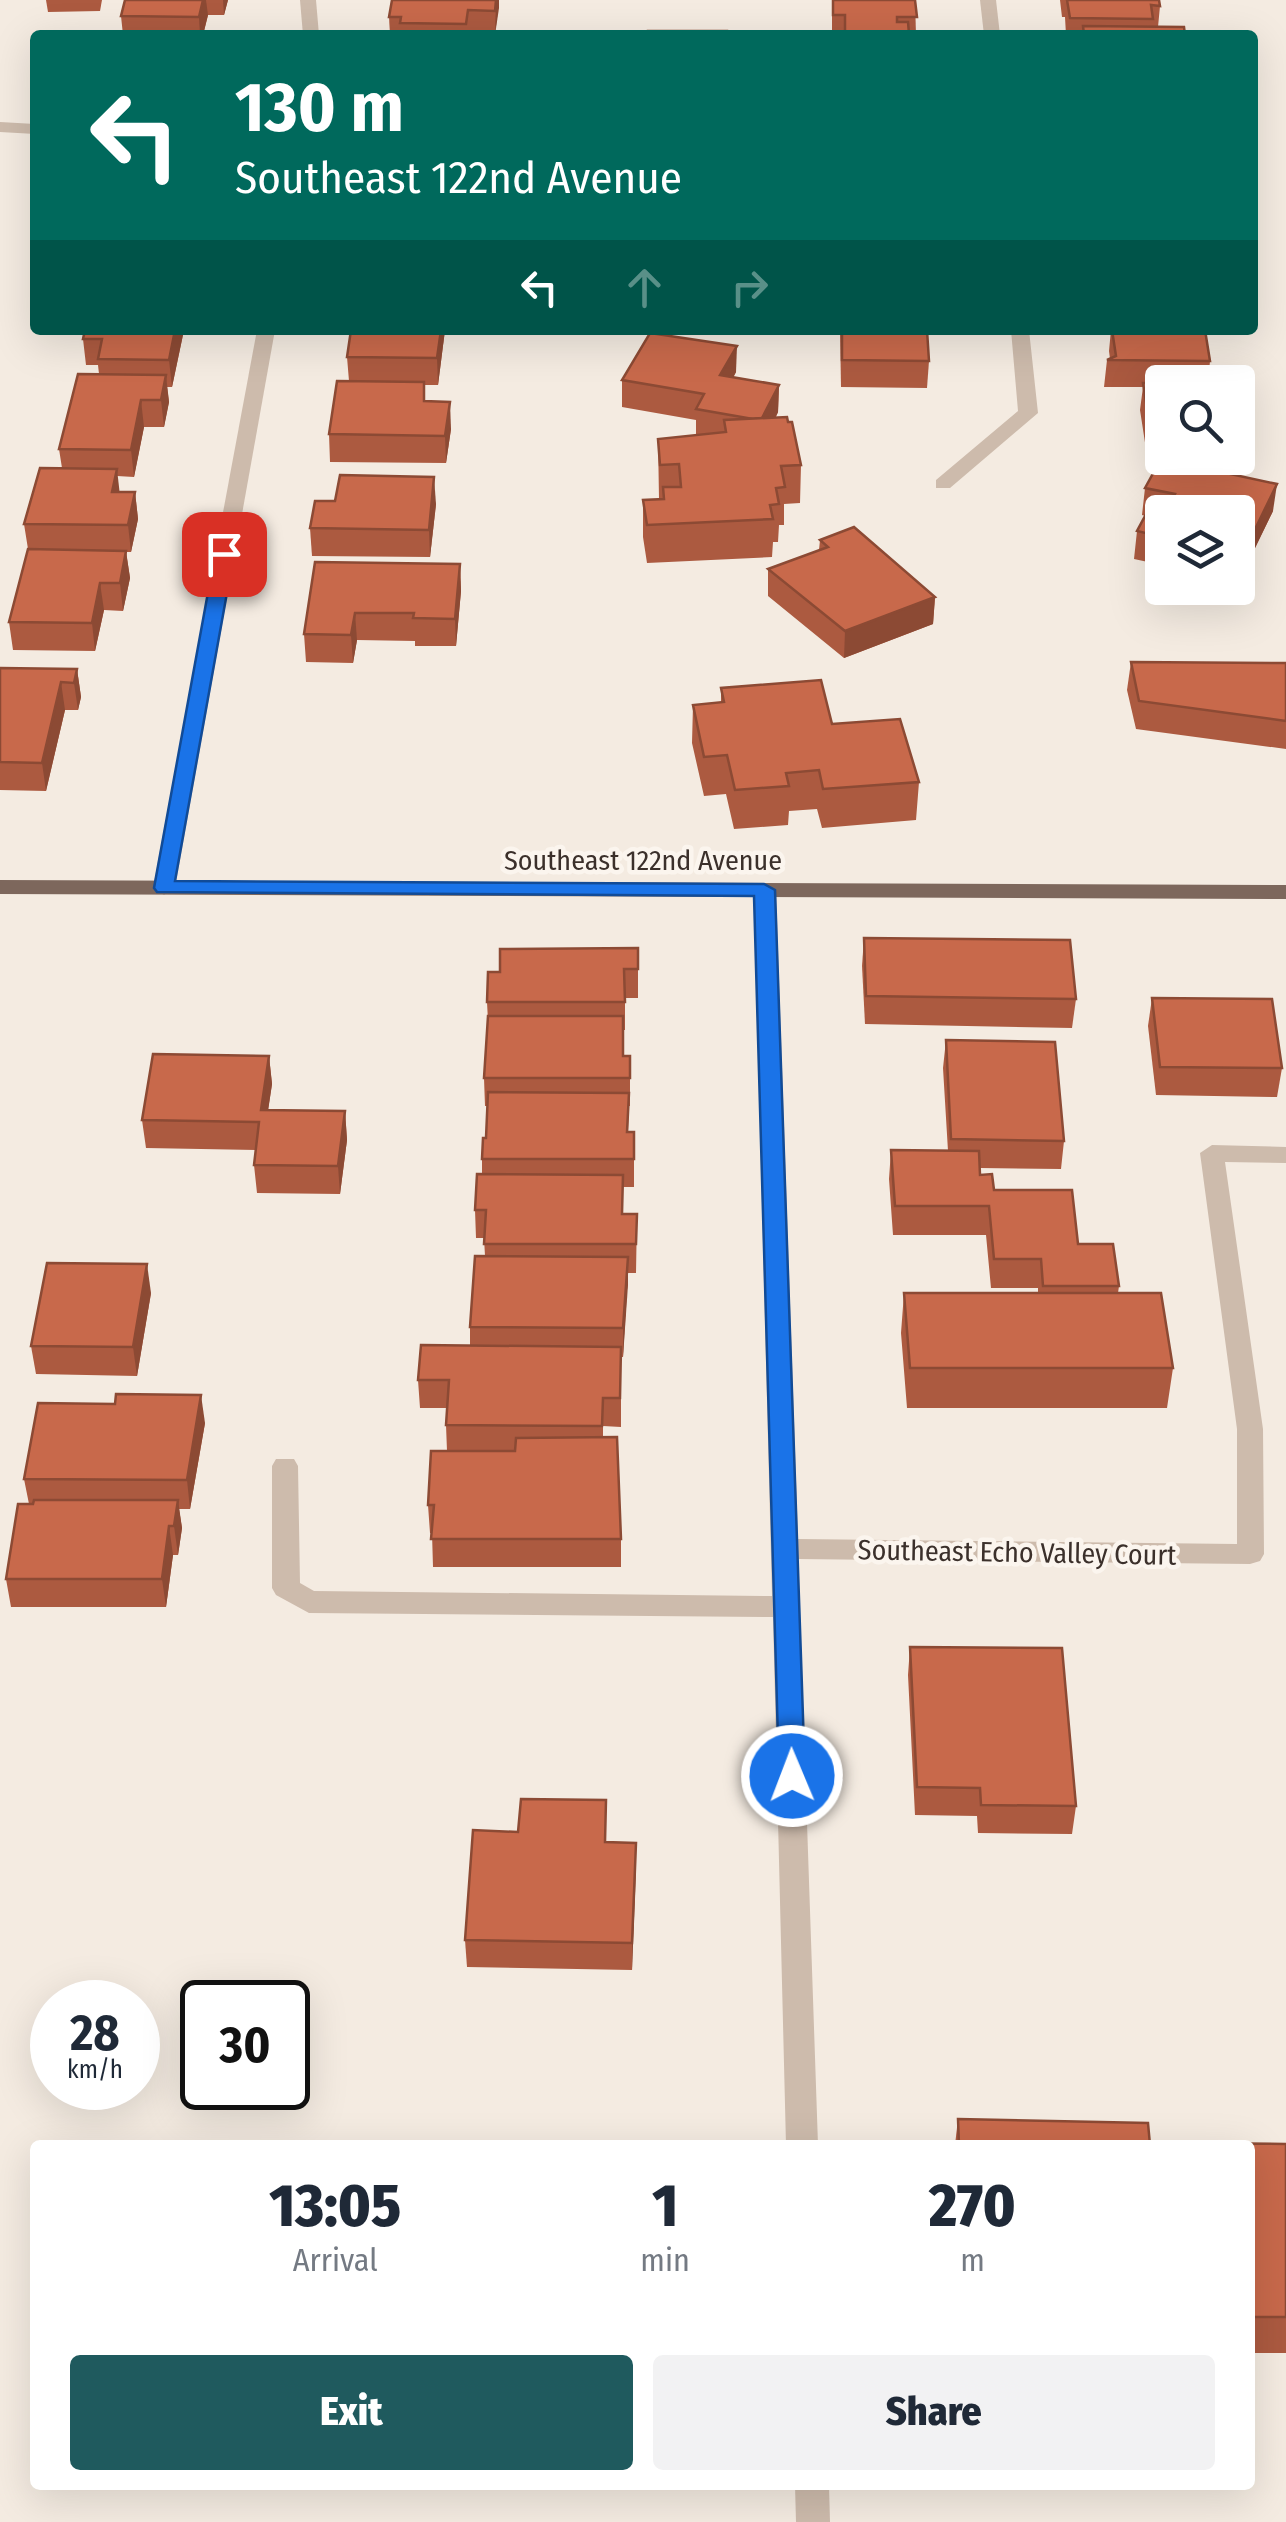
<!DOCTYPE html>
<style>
body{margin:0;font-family:"Fira Sans Condensed",sans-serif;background:#f2f2f3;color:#1f2937;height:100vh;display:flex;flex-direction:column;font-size:38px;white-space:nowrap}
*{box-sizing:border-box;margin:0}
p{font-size:32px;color:#747a83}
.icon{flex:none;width:55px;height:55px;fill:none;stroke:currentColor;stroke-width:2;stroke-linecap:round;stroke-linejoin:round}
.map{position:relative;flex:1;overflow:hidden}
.drawer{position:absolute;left:30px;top:2140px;width:1225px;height:350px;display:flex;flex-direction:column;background:#fff;border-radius:10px;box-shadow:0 10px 40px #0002}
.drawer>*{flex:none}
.guide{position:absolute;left:30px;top:30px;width:1228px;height:305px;border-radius:10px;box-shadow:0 10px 40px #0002;background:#00695c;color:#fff;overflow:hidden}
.controls{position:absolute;left:1145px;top:365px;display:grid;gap:20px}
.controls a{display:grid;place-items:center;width:110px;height:110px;border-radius:10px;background:#fff;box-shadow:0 10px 40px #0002;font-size:50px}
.speed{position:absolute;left:30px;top:1980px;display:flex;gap:20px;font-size:50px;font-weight:700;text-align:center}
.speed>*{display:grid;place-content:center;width:130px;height:130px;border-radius:50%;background:#fff;box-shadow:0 10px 40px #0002;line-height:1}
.speed small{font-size:25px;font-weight:400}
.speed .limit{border:5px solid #111;border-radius:15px;background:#fff;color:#111}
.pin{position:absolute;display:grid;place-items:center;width:85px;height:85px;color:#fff;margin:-42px;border-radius:20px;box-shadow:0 5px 15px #0006}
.me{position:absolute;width:110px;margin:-55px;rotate:359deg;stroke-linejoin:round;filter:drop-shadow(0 0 8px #0008)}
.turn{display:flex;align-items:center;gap:35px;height:210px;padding:0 40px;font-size:45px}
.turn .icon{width:130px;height:130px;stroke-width:2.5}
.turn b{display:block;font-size:70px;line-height:85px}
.lanes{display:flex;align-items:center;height:95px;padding:0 40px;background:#0003;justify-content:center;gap:50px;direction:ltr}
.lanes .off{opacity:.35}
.eta{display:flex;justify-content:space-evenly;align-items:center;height:170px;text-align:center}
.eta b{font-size:60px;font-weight:800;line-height:70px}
.cta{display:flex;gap:20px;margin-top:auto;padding:20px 40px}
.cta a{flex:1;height:115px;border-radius:10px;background:#1f5a5e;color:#fff;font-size:40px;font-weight:800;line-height:115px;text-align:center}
.cta a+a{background:#f2f2f3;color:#1f2937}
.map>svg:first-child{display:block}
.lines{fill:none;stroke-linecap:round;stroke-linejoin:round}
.minor{fill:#cdbbac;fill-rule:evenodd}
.major{fill:#7d675c;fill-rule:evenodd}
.wall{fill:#ac5a40}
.shaded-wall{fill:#8c4a34}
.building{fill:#c8694b;stroke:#8c4a34;stroke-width:2.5}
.route{fill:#1a73e8;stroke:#114b97;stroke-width:2.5}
.labels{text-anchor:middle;stroke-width:9;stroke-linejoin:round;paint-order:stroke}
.street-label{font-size:28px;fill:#3b302b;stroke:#fbf5ee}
</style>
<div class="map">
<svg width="1286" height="2522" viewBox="0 0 1286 2522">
<rect width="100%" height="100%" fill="#f4ebe1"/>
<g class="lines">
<!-- minor -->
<g class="minor">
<path d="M300,0H316L319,35H303Z"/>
<path d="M980,0H996L1000,35H984Z"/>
<path d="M0,122L35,124V134L0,132Z"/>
<path d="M257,330H275L175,888L164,895L153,888Z"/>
<path d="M1011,330H1029L1038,413L950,488H936V480L1018,411Z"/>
<path d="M765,883L776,890L798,1539L1237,1544V1429L1200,1153L1212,1145L1286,1147V1163L1225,1162L1263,1429L1264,1554L1260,1561L1250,1564L798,1559L818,2145H786L773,1617L309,1613L276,1595L272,1588V1466L276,1459H294L298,1466L300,1583L314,1591L772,1596L754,890Z"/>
<path d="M795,2485H829L830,2522H796Z"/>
</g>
<!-- major -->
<path class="major" d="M0,880L1286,885V899L0,894Z"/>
</g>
<!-- wall -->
<g class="wall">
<path d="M46,0H102L100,11L48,12Z"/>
<path d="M125,0H228L224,15H208L203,35H123L121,16Z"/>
<path d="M392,0H499L495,35H390L389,17Z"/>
<path d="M832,0H915L916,35H832Z"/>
<path d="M1060,0H1159L1160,6L1158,27L1185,35H1066L1065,17H1062Z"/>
<path d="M85,330H184L172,387H167L169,402L164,427H144L134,477L117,476L119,492H135L138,519L131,552H126L130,578L123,611L104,610L95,651L13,650L9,622L28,549L24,524L62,468L59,449L99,374L98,365H86L83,339Z"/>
<path d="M351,330H445L438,385H424L425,401L451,429L446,463L330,462L329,434L349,381L347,357Z"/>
<path d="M840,330H927L929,361L927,388L841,387Z"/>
<path d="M1111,330H1205L1210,361L1208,382H1162V458H1238V384L1248,437L1244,464L1177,463L1273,511L1239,581L1238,512H1162V565L1134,559L1137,531L1145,516L1142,515L1145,488L1159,462H1148L1140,410L1143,387H1104L1107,360L1110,359L1109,351Z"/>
<path d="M736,372L733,378L779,385L778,412L776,417L801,465L800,503L784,504V525H779L778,542H773L772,557L647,563L643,537V500L659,499L658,439L696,435V420L622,407V380Z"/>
<path d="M436,504L430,557L312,556L310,528Z"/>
<path d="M820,540L935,597L933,624L844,658L768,596V569L819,550Z"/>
<path d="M460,564L461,591L456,646H415V641L357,640L353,663L306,662L304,634Z"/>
<path d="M1131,662L1286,663V749L1136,729L1127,690Z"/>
<path d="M0,668L77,669L81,697L78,710H65L46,791L0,790Z"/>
<path d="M721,688L832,724L919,782L916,820L822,828L817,809L789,811L788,825L734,829L726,794L704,796L692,743L693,705L721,702Z"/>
<path d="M864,938L1076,999L1072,1028L865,1024L862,966Z"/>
<path d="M638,948V998H625V1030H623V1056H630V1106H629L628,1132H634V1187H623V1214H637L636,1273H628L623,1357H621V1427L603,1426V1437L621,1539V1567H433L432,1533H430L428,1505L447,1451L446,1425L447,1408H420L418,1380L470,1345V1327L485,1256L484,1238H476L475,1210L482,1174V1159L486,1138L488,1106H485L484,1078L488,1021L487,1002L500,972Z"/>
<path d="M1152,998L1282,1068L1277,1097L1156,1095L1148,1026Z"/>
<path d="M946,1040L1064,1141L1061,1169L980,1168V1175L994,1190L1078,1244L1119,1286L1118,1293L1173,1368L1167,1408H907L901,1333L904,1293H1038V1288H991L986,1235H893L889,1179L891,1150L948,1151L943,1068Z"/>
<path d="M269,1056L272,1084L268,1110L345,1111L347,1140L340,1194L257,1193L254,1165L256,1150L146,1148L142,1120Z"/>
<path d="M151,1293L137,1376L36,1374L31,1346Z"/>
<path d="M205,1423L190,1509H179L182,1528L178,1555H173L166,1607H11L6,1579L29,1504L24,1479Z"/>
<path d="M910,1647L1076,1806L1072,1834L978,1833L977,1816L915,1815L908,1675Z"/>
<path d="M606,1842L636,1843L632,1970L467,1967L465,1940Z"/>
<path d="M958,2119L959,2145H955Z"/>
<path d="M1286,2144V2353H1250V2145Z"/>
</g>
<!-- shaded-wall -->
<g class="shaded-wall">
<path d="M203,0H206L208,15L203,35H200L199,17Z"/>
<path d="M223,0H228L224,15Z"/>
<path d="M496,0H499V8L495,35Z"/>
<path d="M175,330H184L172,387L169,360Z"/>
<path d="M441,330H445L438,385L437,358Z"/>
<path d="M737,346L736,372L719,402L720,375Z"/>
<path d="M166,375L169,402L164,427L161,400Z"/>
<path d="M779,385L778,412L760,447L761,420Z"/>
<path d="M141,400L144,427L134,477L131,450Z"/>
<path d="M450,402L451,429L446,463L445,436Z"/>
<path d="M117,469L120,496L112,492Z"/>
<path d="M434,477L436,504L430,557L429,530Z"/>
<path d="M1277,484L1273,511L1239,581L1243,554Z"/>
<path d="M135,492L138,519L131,552L128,525Z"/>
<path d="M126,551L130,578L123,611L120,583Z"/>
<path d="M460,564L461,591L456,646L455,619Z"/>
<path d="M100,583L104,610L95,651L92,623Z"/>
<path d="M935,597L933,624L844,658L845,631Z"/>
<path d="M355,613L357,640L353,663L351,635Z"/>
<path d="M77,669L81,697L78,710L74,683Z"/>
<path d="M61,682L65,710L46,791L42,763Z"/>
<path d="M269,1056L272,1084L264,1138L261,1110Z"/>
<path d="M345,1111L347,1140L340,1194L338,1166Z"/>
<path d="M628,1257V1285L623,1357V1328Z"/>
<path d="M147,1264L151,1293L137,1376L133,1347Z"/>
<path d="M201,1395L205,1423L190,1509L187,1480Z"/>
<path d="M178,1500L182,1528L178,1555L174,1526Z"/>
<path d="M169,1526L173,1555L166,1607L162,1579Z"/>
<path d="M636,1843V1870L632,1970V1943Z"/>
</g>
<!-- building -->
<g class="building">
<path d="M125,0H203L199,17L121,16Z"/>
<path d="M392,0H496L495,11L468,10L466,24L400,23L401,17H389Z"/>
<path d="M833,0H915L917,17H897V22H908L909,34L845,33V15H833Z"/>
<path d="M1067,0H1159L1160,6L1151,5L1153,19L1070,18Z"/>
<path d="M1083,26L1184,27L1185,35H1084Z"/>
<rect x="648" y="31" width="79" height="4"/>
<path d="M85,330H175L169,360L98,359L102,339H83Z"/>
<path d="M351,330H441L437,358L347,357Z"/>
<path d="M842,330H927L929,361L842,360Z"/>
<path d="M1112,330H1205L1210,361L1107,360L1116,356Z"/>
<path d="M650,333L737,346L720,375L779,385L762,418L753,419L696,409L704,394L622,380Z"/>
<path d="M78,374L166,375L161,400H141L131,450L59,449Z"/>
<path d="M337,381L424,382V401L450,402L445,436L329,434Z"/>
<path d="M1143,383H1162V435H1151Z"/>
<path d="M1238,384H1239L1248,437L1238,436Z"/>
<path d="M787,417L788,422H792L801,465L781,466L785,487L776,488L779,504L770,505L773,519L647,525L643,500L664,499L663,487H681L679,464L660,465L658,439L726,432L724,420Z"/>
<path d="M1161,459L1277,484L1243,554L1238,553V512H1162V537L1137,531L1152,503L1168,507L1175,494L1145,488Z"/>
<path d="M40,468L117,469L112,492H135L128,525L24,524Z"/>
<path d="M340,475L434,477L429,530L310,528L315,501H335Z"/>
<path d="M854,527L935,597L845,631L768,569L828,547L820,540Z"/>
<path d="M28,549L126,551L120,583H100L92,623L9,622Z"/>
<path d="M315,562L460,564L455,619L413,618L414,613H355L351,635L304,634Z"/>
<path d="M1131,662L1286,663V721L1139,701Z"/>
<path d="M0,668L77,669L74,683L61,682L42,763L0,762Z"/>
<path d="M821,680L832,724L900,719L919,782L823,789L819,770L786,773L789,786L735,790L727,755L704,757L693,705L724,702L721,688Z"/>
<path d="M864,938L1070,940L1076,999L866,996Z"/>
<path d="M638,948V969H624L625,1002H487L488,972H500V949Z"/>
<path d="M1152,998L1272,999L1282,1068L1160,1067Z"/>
<path d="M488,1016H623V1056H630V1078H484Z"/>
<path d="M946,1040L1055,1042L1064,1141L951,1139Z"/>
<path d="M153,1054L269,1056L261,1110L345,1111L338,1166L254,1165L259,1122L142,1120Z"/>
<path d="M488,1092L629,1093L627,1132H634V1159H482L483,1138H486Z"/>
<path d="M891,1150L979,1151L980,1175L992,1174L994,1190H1072L1078,1244H1113L1119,1286H1043L1041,1259H994L989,1206H895Z"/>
<path d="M477,1174L623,1175L622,1214H637L636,1244H484L486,1210H475Z"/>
<path d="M475,1256L628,1257L623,1328L470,1327Z"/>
<path d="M47,1263L147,1264L133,1347L31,1346Z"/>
<path d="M904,1293H1161L1173,1368H910Z"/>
<path d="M421,1345L621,1347L620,1398H603L602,1426L446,1425L449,1380H418Z"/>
<path d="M116,1394L201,1395L187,1480L24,1479L38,1403L115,1404Z"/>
<path d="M617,1437L621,1539H431L434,1505H428L431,1451H515L516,1438Z"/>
<path d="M34,1500H178L174,1526H169L162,1579H6L18,1504H33Z"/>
<path d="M910,1647L1062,1648L1076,1806L981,1805L980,1788L917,1787Z"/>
<path d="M521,1799L606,1800L605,1842L636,1843L632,1943L465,1940L473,1830L518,1832Z"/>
<path d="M958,2119L1148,2123L1150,2145H959Z"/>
<path d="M1194,2143L1286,2144V2317H1250V2145H1194Z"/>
</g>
<!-- route -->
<path class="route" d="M224,548L234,554L175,881L764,884L775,890L805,1776L801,1783L792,1786L783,1783L779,1776L754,896L157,892L154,888L215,554Z"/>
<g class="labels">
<!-- street labels -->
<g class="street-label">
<text x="643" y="870">Southeast 122nd Avenue</text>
<text transform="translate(1017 1552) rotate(1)" y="10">Southeast Echo Valley Court</text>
</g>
</g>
</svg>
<div class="controls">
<a><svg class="icon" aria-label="search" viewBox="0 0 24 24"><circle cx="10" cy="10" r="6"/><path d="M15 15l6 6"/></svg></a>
<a><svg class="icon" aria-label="layers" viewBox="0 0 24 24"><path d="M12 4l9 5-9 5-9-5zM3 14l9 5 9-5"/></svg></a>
</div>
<div class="speed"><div>28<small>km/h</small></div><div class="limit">30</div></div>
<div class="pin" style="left:224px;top:554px;background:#d93025"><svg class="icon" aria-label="arrive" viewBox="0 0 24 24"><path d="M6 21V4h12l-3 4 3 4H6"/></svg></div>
<svg class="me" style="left:792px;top:1776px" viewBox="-20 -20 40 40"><circle r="17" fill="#1a73e8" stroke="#fff" stroke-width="3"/><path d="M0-11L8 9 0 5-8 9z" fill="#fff"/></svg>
<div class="guide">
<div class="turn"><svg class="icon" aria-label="left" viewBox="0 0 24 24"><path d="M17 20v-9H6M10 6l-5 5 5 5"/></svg><div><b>130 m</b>Southeast 122nd Avenue</div></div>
<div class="lanes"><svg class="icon" aria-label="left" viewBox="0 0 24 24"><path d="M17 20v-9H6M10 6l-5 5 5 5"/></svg><svg class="icon off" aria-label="ahead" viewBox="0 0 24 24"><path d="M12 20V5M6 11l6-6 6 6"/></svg><svg class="icon off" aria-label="right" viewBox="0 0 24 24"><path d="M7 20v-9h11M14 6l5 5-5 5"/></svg></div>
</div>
<section class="drawer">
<div class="eta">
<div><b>13:05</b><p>Arrival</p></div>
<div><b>1</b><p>min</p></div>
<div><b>270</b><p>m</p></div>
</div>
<div class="cta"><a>Exit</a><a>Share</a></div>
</section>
</div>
